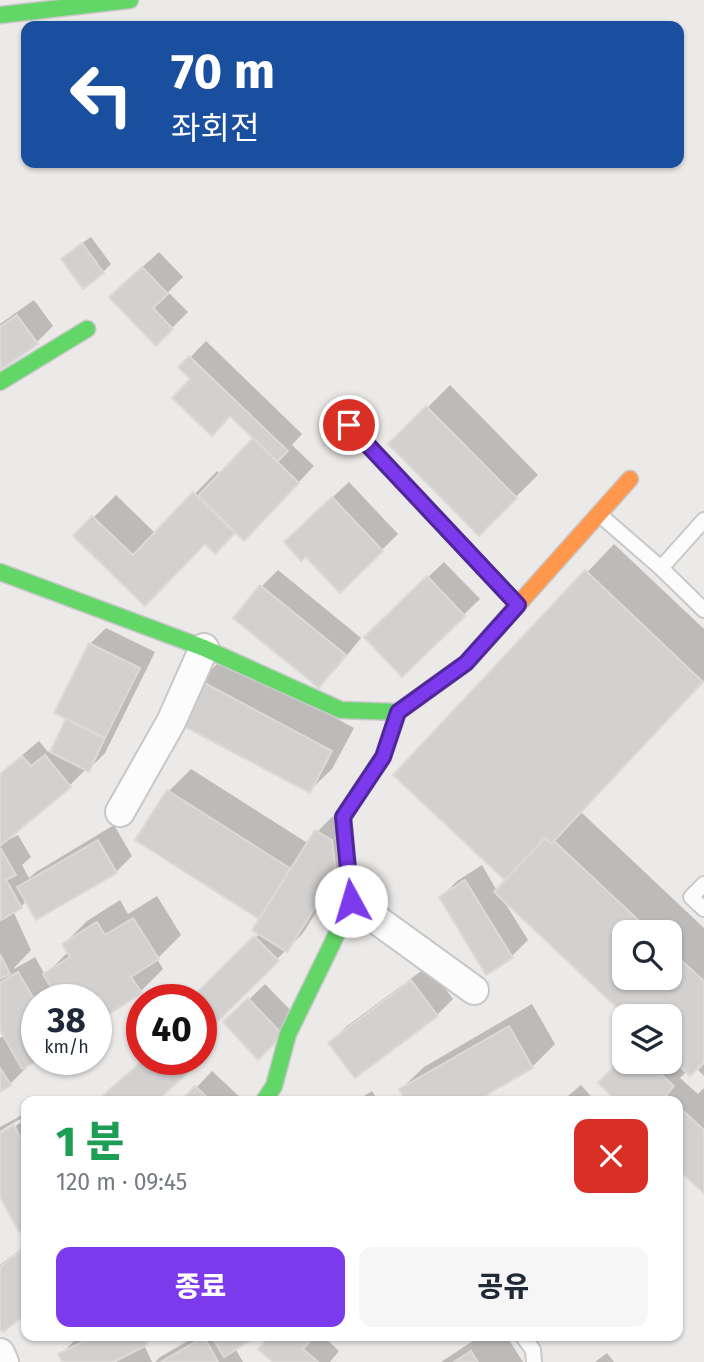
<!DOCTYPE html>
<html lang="ko">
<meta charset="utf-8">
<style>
body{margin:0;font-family:"Fira Sans","Noto Sans KR",sans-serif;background:#f6f6f7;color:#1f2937;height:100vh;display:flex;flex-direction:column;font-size:26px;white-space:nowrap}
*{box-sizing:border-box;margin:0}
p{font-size:23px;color:#747a83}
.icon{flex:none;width:38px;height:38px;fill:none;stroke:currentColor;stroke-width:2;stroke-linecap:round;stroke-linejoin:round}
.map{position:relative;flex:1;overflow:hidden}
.panel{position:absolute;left:21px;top:1096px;width:662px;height:245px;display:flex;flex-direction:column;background:#fff;border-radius:14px;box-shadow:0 2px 5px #0004}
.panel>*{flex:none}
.hud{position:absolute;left:21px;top:21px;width:663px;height:147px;border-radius:14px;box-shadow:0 2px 5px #0004;background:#1a4fa0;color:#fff;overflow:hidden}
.tools{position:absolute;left:612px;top:920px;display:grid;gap:14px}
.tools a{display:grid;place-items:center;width:70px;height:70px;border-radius:14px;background:#fff;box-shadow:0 2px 5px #0004;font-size:35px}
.speed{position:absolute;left:21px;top:984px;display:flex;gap:14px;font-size:35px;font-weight:700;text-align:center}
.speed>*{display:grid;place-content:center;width:91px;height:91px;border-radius:50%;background:#fff;box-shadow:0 2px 5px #0004;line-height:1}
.speed small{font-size:18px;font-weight:400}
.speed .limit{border:10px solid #d22;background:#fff;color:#111}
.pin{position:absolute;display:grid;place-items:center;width:60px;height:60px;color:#fff;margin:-30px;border:4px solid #fff;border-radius:50%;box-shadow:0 2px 7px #0007}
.me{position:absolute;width:77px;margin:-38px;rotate:354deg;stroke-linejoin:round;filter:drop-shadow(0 0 5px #0008)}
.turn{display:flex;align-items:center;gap:24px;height:147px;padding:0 35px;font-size:32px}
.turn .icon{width:91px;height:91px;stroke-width:2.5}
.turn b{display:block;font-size:49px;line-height:60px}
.round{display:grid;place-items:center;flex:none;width:74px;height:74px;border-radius:14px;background:#f6f6f7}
.summary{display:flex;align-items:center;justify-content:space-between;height:119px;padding:0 35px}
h1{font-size:42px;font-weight:800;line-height:52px;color:#1e9e55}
.cta{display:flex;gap:14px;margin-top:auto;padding:14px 35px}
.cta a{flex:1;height:80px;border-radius:14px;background:#7c3aed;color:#fff;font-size:28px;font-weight:800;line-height:80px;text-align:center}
.cta a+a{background:#f6f6f7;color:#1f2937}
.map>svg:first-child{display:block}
.shadow{fill:#0003;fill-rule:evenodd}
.building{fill:#d3d1d0;stroke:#dcdad7;stroke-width:2}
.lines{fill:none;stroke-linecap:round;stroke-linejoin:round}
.lane-casing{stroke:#c9c8c7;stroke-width:18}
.street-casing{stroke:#c9c8c7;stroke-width:32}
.fast-casing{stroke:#c8c8c8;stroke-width:19}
.slow-casing{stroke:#c8c8c8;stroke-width:19}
.lane{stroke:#fcfcfc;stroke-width:14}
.street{stroke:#fcfcfc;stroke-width:28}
.fast{stroke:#63d668;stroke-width:16}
.slow{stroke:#ff974d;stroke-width:16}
.route-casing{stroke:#51269a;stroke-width:18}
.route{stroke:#7c3aed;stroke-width:12}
</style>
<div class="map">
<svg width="704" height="1362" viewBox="0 0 704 1362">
<rect width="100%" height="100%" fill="#eceae8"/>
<!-- shadow -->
<g class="shadow">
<path d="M91,237L111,264L103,272L71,251Z"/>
<path d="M159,252L183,277L168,292L188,312L156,344L127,281Z"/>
<path d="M34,300L53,326L37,342L0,368V324Z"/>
<path d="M206,341L302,434L292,445L314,466L260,523L236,531L215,551L206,541L168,581L75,536L116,495L156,534L217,471L221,475L255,438L181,367ZM219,515L233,528L230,530L216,517Z"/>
<path d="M450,385L538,475L479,533L391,444Z"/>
<path d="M349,482L398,534L340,591L302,526Z"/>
<path d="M614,544L704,629V681L581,812L704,928V1062L687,1071L680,1078L698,1094L704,1088V1191L677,1166V1101H620L600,1083L625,1057V1062H670V1017L502,898L528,940L512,956L441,897L457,881L482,865L497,891L507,880L396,775ZM625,933H670V978H625Z"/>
<path d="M444,562L480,599L402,674L382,621Z"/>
<path d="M278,570L361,638L335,670L319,686L236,617L262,586Z"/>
<path d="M106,628L155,652L105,753L89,769L87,768L70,785L5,839L6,841L18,835L31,857L22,865L29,878L36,872L114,825L132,856L116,872L27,900L21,907L13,911L31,950L14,968V969L35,957L45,975L69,951L64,944L87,921L120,900L128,914L157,896L181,935L157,959L163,969L141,991L99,995L92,999H37V1059L24,1066L26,1068L10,1084L0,1090V1038L5,1035L0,1026V774L39,741L48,752L54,747L68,718L90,644Z"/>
<path d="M223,658L354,728L332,769L309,791L200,681Z"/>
<path d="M191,769L309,844L317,832L333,816L352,857L303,933L201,1036V999H193L260,933L265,913L168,792Z"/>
<path d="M428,966L453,999L437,1015L330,1043L346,1027Z"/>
<path d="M265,984L298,1018L258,1058L225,1023Z"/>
<path d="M532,1004L555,1044L532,1067L401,1089L424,1067Z"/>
<path d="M201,1037L211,1048L201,1057Z"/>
<path d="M144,1059H200L154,1101L104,1095Z"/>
<path d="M704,1064V1076L698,1070Z"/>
<path d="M212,1071L244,1101H184Z"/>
<path d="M581,1085L595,1101H562Z"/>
<path d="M372,1091L378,1101H356Z"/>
<path d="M26,1113V1227L20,1230L0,1194V1135L22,1122L20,1119L0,1131V1127Z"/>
<path d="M26,1245V1312L3,1330L0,1326V1265Z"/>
<path d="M83,1335H155L144,1345L152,1362H64L60,1355L76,1339Z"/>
<path d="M198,1335H255L235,1348L243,1362H155L160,1357Z"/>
<path d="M273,1335H322L339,1351L330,1362H275Z"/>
<path d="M482,1335H506L523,1362H441Z"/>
<path d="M607,1353L614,1362H595Z"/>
</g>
<!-- building -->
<g class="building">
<path d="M82,243L104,273L83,289L61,259Z"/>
<path d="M142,267L168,294L153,308L173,329L156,346L109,297Z"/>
<path d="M17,315L38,344L0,370V327Z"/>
<path d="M189,356L288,451L277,462L230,416L212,436L172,398L190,379L178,367Z"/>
<path d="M426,406L517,498L479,536L388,444Z"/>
<path d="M253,438L299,483L244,541L198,496Z"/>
<path d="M193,492L235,533L215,554L205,544L145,606L73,536L92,516L133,555Z"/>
<path d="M332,497L383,551L340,593L306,557L301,561L284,542Z"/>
<path d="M585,570L703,682L554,841L551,844L545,838L505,880L393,775Z"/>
<path d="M427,576L465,616L402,677L364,637Z"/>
<path d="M260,585L346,655L319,688L233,618Z"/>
<path d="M89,643L140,668L105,738L54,713Z"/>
<path d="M199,680L332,751L310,793L176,722Z"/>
<path d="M66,719L105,738L89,772L50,752Z"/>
<path d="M45,755L71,787L0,846V774L22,756L31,766Z"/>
<path d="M167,790L291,869L259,919L135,840Z"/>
<path d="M315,830L332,840L336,874L287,952L252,930Z"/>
<path d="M545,838L551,844L554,841L652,933H625V978H670V950L704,981V1062L690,1076L670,1057V1017H627L494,892Z"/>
<path d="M98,840L117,873L36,920L17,887Z"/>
<path d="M1,849L16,875L6,880L22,908L1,920L0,850Z"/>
<path d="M465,880L513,958L486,975L439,897Z"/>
<path d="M133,918L159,959L131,977L142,993L109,1014L99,997L96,999H58L43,974L70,957L62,944L97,922L105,935Z"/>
<path d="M254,936L279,961L201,1038V999H190Z"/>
<path d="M0,954L10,974L0,979Z"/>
<path d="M18,972L37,1004V1059H40L22,1069L0,1030V983Z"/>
<path d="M411,980L438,1016L355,1078L328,1043Z"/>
<path d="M248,998L283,1035L258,1060L223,1022Z"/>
<path d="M509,1026L533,1068L476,1101H406L399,1089Z"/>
<path d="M624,1056L625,1062H631L639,1070L648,1062L674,1086L666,1095L672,1101H617L598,1083Z"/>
<path d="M144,1059H190L196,1065L157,1101H97Z"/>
<path d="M0,1068L11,1085L0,1092Z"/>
<path d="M195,1086L211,1101H181Z"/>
<path d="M681,1109L704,1130V1193L677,1169V1113Z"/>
<path d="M14,1125L26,1148V1229L19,1232L0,1197V1133Z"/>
<path d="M20,1251L26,1259V1314L3,1332L0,1329V1267Z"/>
<path d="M96,1335H143L147,1345L114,1362H62L58,1354Z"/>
<path d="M211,1335H259L224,1357Z"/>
<path d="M271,1335H315L303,1349L318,1362H273L258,1349Z"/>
<path d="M204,1337L218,1362H161Z"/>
<path d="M471,1351L478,1362H454Z"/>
</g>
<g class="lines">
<!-- lane casing -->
<g class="lane-casing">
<g id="lane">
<path d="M349,425L517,604"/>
<path d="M600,515L661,568L704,610"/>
<path d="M661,568L704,520"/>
<path d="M704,884L691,897L704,909"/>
<path d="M522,1335L533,1350L534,1362"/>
</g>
</g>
<!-- street casing -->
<g class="street-casing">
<g id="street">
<path d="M120,812L171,722L204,648"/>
<path d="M351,901L474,990"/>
<path d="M0,1353L4,1362"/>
</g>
</g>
<!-- fast casing -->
<g class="fast-casing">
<g id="fast">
<path d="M0,15L130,0"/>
<path d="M0,382L87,329"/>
<path d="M0,572L204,648L341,710L398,712L466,663L523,599"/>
<path d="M264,1101L274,1086L288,1034L332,944L351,901L343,817L383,757L398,712"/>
</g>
</g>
<!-- slow casing -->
<g class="slow-casing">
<path id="slow" d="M523,599L630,479"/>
</g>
<!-- lane -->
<use href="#lane" class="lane"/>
<!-- street -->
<use href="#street" class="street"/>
<!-- fast -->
<use href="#fast" class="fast"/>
<!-- slow -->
<use href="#slow" class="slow"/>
</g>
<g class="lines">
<!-- route casing -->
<g class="route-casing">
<path id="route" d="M349,425L518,605L466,663L398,712L383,757L343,817L351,901"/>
</g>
<!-- route -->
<use href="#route" class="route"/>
</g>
</svg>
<div class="tools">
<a><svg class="icon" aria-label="search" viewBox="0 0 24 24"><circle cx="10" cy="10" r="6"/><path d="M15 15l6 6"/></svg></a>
<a><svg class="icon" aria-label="layers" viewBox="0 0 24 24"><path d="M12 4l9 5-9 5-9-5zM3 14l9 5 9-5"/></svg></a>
</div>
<div class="speed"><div>38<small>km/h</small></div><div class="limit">40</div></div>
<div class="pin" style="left:349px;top:425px;background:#d93025"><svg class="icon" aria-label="arrive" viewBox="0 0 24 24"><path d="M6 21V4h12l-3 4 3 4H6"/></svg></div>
<svg class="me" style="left:351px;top:901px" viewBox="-20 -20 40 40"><circle r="19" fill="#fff"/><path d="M0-13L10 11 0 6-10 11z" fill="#7c3aed"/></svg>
<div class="hud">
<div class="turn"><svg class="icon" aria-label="left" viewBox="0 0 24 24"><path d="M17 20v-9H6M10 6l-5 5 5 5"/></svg><div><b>70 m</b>좌회전</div></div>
</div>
<section class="panel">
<div class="summary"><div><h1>1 분</h1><p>120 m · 09:45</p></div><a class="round" style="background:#d93025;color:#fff"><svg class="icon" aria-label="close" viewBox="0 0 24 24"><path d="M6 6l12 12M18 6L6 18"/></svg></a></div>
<div class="cta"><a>종료</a><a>공유</a></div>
</section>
</div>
